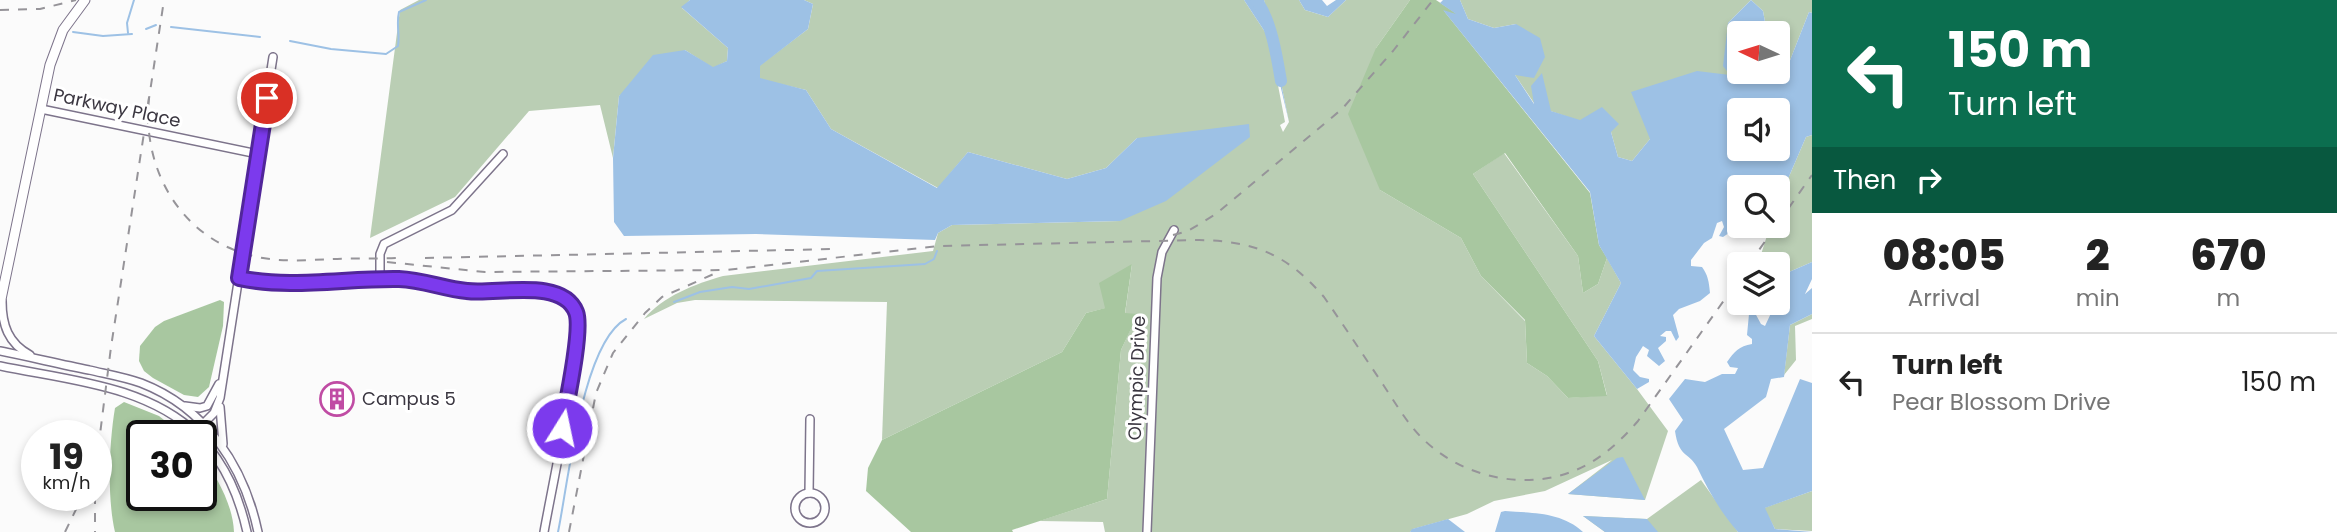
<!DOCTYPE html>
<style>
body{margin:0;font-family:Poppins,sans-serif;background:#f2f2f2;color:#222;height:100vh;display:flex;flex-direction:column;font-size:26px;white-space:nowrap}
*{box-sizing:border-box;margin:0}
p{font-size:23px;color:#767676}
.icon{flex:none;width:38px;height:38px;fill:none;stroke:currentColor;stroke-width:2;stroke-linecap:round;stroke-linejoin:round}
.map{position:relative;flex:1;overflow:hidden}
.details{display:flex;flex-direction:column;background:#fff;width:525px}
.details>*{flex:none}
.hud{background:#0b6e4f;color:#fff;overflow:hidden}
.needle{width:46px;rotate:274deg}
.fabs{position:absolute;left:1727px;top:21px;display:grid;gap:14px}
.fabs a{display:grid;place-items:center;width:63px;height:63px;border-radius:7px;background:#fff;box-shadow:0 4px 10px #0003;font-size:35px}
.speed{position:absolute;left:21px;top:420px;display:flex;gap:14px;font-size:35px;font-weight:700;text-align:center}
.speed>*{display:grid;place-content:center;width:91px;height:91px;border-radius:50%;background:#fff;box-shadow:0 4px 10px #0003;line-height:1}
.speed small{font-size:18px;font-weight:400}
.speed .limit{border:4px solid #111;border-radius:10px;background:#fff;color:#111}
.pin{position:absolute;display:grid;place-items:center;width:60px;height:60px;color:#fff;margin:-30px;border:4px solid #fff;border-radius:50%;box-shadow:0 2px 7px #0007}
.me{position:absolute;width:77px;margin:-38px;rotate:10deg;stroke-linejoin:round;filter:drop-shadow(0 0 5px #0008)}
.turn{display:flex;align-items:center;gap:24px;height:147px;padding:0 21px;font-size:32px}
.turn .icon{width:91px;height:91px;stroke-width:2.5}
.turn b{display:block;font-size:49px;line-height:60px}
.then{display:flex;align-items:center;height:66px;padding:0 21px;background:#0003;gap:14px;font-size:26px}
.eta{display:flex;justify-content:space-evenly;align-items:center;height:119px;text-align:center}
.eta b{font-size:42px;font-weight:800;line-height:49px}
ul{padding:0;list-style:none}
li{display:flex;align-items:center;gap:21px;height:98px;padding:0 21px;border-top:2px solid #e0e0e0}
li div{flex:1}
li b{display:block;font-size:26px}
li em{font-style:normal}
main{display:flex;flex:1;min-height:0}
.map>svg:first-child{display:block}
.green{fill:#baceb4}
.forest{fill:#a8c7a0}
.water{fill:#9dc1e5;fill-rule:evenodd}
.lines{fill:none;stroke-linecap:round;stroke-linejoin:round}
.stream{stroke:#9dc1e5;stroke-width:2}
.river{stroke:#9dc1e5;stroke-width:12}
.minor-casing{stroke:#7d748b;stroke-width:10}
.major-casing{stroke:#7d748b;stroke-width:11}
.minor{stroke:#fff;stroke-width:7}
.major{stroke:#fff;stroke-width:9}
.rail{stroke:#969499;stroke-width:2;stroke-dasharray:9 9;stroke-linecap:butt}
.route-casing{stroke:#51269a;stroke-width:18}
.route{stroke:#7c3aed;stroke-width:12}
.labels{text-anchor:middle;stroke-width:6;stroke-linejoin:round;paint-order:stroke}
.street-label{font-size:18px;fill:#3a3640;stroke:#fff}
.poi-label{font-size:18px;fill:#3a3640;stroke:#fff;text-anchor:start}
</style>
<main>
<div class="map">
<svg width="1812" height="532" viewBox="0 0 1812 532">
<rect width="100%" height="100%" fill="#fbfbfb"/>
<!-- green -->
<g class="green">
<path d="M419,0H690L682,8L728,48L727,61L713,68L685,50L619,96L613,158L600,105L529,111L455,197L370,238L400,10Z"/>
<path d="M804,0H1244L1269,38L1285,122L1280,125L1283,132L1289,122L1264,0H1299L1305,10L1328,17L1346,0H1410L1376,48L1380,190L1461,238L1481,276L1525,321L1527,363L1547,376L1568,398L1607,395L1598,361L1473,174L1504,153L1578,256L1583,293L1598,284L1607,258L1621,283L1594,336L1637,389L1668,431L1645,500L1568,494L1612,460L1545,491L1494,501L1467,514L1413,529L1410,532H1105L1103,522L1039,521L1107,499L1121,350L1137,315L1125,314L1132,264L1106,308L1086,313L1062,352L882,440L887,302L695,300L677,303L644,319C663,296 695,284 723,276L933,251L938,233L952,225L1120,221L1137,138L1106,168L1067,179L968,152L938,188L831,129L806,90L759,79V66L808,29L813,4Z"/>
<path d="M1460,0H1751L1728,23L1731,75L1650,139L1632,161L1618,157L1611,132L1536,106L1515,75L1516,24L1494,28L1468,19Z"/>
<path d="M1751,0H1812V13L1809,12L1787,68L1778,66V33H1767L1763,11Z"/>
<path d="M1812,135V262L1789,272L1782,281L1778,280V264H1758L1770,226H1778V202L1806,137Z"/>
<path d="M1812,314V319L1795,326L1796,360L1784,375L1790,325Z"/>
<path d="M1701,480L1738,532H1605L1583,516L1647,519Z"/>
<path d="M1812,491V531L1775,529L1764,508Z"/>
</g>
<!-- forest -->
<g class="forest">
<path d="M1410,0H1436L1460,16L1444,11L1590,193L1599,245L1607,258L1598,284L1583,293L1578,256L1505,153L1473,174L1598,361L1607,396L1568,398L1547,376L1527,363L1525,320L1481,276L1461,238L1380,190L1348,114L1376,48Z"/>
<path d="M1132,264L1125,313L1138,314L1121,350L1107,499L1012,530L1013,532H911L866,491L868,468L882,440L1062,352L1086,313L1105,308L1099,283Z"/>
<path d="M220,300L224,302L223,326L209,387L198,397L184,395L153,378L144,371L139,361L140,346L155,327L164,321Z"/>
<path d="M124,402L159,416L184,436H142V495H201V455C217,477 233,505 234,532H115C107,498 109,443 115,408Z"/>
</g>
<!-- water -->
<g class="water">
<path d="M690,0H804L813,4L808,29L760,66V78L806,90L831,129L937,188L968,152L1067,179L1106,168L1137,138L1249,124L1250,137L1166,201L1120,221L952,225L938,233L935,240L756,234L624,236L614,222L613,158L619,96L653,55L685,50L713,67L727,61L728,48L681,7Z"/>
<path d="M1244,0H1264L1289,122L1269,38Z"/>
<path d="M1299,0H1322L1327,6L1336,0H1346L1328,17L1305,10Z"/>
<path d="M1443,0H1460L1468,19L1494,28L1516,24L1540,38L1545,57L1534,78L1515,75L1534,104L1531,86L1542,73L1551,111L1580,120L1602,107L1619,124L1611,132L1618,157L1632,161L1650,139L1631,92L1697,71L1730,75L1723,66L1728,23L1751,0L1763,11L1767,33H1740V72H1778V66L1787,68L1809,12L1812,13V135L1806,137L1778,202V187H1740L1739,215L1732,219L1729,233L1723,237L1719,236L1724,227L1722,221L1717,223L1712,238L1704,243L1691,260V266L1702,267C1708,275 1709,282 1710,293L1700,301L1679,309L1673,315L1679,337L1676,341L1671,331H1666L1660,336L1666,337V341L1658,348L1665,361L1659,366L1647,356L1649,350L1643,346L1636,357L1633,370L1640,377L1649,379V382L1637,389L1594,336L1621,283L1599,245L1590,192L1443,10L1456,14L1440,3ZM1778,110V149H1740V110Z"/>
<path d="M1812,262V279L1805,294L1812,288V314L1790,325L1784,377L1771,379L1766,397L1724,429L1743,470L1763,468L1800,379L1812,383V491L1765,508L1775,529L1812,532H1738C1721,513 1708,490 1697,467C1688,451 1679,458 1675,431L1683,420L1669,399L1685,379L1705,382L1722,374H1735L1738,368L1730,367L1727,362C1734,352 1739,346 1752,344V339L1747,335L1749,314L1755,313L1761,324L1765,326L1772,311L1768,303H1778V280L1782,281L1789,272Z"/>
<path d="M1623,457L1645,500L1568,494L1617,458Z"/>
<path d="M1505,511C1533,513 1562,512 1583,532H1495L1501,512Z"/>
<path d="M1583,516L1647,519L1658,532H1605Z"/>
<path d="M1448,519L1465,532H1410L1412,529Z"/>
</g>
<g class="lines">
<!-- stream -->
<g class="stream">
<path d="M171,27L260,37"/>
<path d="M146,29L156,25"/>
<path d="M73,32L103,36L132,34"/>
<path d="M128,33L127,23L134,0"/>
<path d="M290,41L331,49L386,54L398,46C400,34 396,24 399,12L426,0"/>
<path d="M674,302L700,292L732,287L749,289L794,281L811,278L817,271L925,264L934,259L937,251"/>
<path d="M558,532C568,485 582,342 626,319"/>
</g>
<!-- river -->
<path class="river" d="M1256,0C1271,19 1277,57 1281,81"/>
<!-- minor casing -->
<g class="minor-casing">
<g id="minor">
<path d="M41,109L258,154"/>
<path d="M239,278C291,289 346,278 398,279C412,279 427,281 441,284C451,287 461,291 472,292C500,293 562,278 576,311C585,334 550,497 544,532"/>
<path d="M380,279V254L384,244L452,210L503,154"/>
<path d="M2,301C2,325 8,343 30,355"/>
<path d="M0,351C30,357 59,364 89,370C106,374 124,377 141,383C206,408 244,466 258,532"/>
<path d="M0,366C67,380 147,385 198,435"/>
<path d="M185,406L200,408L207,406L219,384"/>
<path d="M220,407L223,444"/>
<path d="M195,432L214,413L220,398L273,57"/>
<path d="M201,438C226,466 239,496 247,532"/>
<circle cx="810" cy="508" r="15"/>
<path d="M809,493L810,419"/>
<path d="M1147,532L1157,278L1162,252L1174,230"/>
</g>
</g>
<!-- major casing -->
<g class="major-casing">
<path id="major" d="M0,304L50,65L63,30L85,0"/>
</g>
<!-- minor -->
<use href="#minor" class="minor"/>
<!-- major -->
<use href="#major" class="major"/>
<!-- rail -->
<g class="rail">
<path d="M0,10L40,9L76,0"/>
<path d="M149,97C141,173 185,245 263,258C286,262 310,260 333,259C354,258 375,259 397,258"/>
<path d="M148,105L164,0"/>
<path d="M1778,223L1812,175"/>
<path d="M1173,235L1188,231L1216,214L1342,109L1393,51L1433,0"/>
<path d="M425,258L834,249"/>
<path d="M387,262L485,272L726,270L939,246L1199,240C1254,241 1287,254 1324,297C1344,326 1364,356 1384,386C1396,404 1407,423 1422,438C1465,481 1537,494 1590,463C1609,452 1624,437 1638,421L1740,278"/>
<path d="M1749,264L1776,226"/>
<path d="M96,466L111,347L144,133"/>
<path d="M95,495V532"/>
<path d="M65,532L83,495"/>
<path d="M569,532L596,393L613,353L645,313L662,297L716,273"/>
</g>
</g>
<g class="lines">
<!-- route casing -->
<g class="route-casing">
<path id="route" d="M267,98L239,278C291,289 346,278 399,279C424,280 444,289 467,291C496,295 562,277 576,312C583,329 566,406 562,428"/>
</g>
<!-- route -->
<use href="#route" class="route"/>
</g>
<!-- icons -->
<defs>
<g id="building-ring" transform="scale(1.75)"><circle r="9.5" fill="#fff" stroke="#c04ca4" stroke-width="1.5"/><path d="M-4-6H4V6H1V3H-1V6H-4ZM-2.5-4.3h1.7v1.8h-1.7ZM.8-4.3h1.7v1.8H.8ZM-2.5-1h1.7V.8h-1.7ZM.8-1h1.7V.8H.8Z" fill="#c04ca4"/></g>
</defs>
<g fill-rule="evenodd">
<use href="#building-ring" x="337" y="399"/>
</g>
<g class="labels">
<!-- street labels -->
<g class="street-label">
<text transform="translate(117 108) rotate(12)" y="6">Parkway Place</text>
<text transform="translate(1137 378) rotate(-88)" y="6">Olympic Drive</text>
</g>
<!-- poi labels -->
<g class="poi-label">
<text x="362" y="405">Campus 5</text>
</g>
</g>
</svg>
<div class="fabs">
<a><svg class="needle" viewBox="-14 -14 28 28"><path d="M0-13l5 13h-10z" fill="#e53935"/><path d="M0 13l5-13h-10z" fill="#767676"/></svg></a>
<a><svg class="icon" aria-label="sound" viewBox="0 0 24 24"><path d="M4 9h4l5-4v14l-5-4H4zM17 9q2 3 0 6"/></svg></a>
<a><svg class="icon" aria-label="search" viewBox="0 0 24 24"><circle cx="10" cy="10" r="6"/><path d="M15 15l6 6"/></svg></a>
<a><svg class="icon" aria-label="layers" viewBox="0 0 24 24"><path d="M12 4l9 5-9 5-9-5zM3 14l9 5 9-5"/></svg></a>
</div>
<div class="speed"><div>19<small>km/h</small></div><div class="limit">30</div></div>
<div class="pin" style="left:267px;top:98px;background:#d93025"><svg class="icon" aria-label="arrive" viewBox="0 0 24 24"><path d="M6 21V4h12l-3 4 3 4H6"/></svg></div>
<svg class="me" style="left:562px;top:428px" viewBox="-20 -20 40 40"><circle r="17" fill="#7c3aed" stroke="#fff" stroke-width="3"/><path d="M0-11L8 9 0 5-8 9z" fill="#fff"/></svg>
</div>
<section class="details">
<div class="hud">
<div class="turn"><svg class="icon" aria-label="left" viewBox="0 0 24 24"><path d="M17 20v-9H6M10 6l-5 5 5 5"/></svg><div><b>150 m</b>Turn left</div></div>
<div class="then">Then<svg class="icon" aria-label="right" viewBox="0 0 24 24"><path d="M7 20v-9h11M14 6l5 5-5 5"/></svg></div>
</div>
<div class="eta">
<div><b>08:05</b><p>Arrival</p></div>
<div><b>2</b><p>min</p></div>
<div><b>670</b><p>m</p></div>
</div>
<ul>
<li><svg class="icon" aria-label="left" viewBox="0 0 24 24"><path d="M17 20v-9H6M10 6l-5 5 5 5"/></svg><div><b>Turn left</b><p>Pear Blossom Drive</p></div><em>150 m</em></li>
</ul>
</section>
</main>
